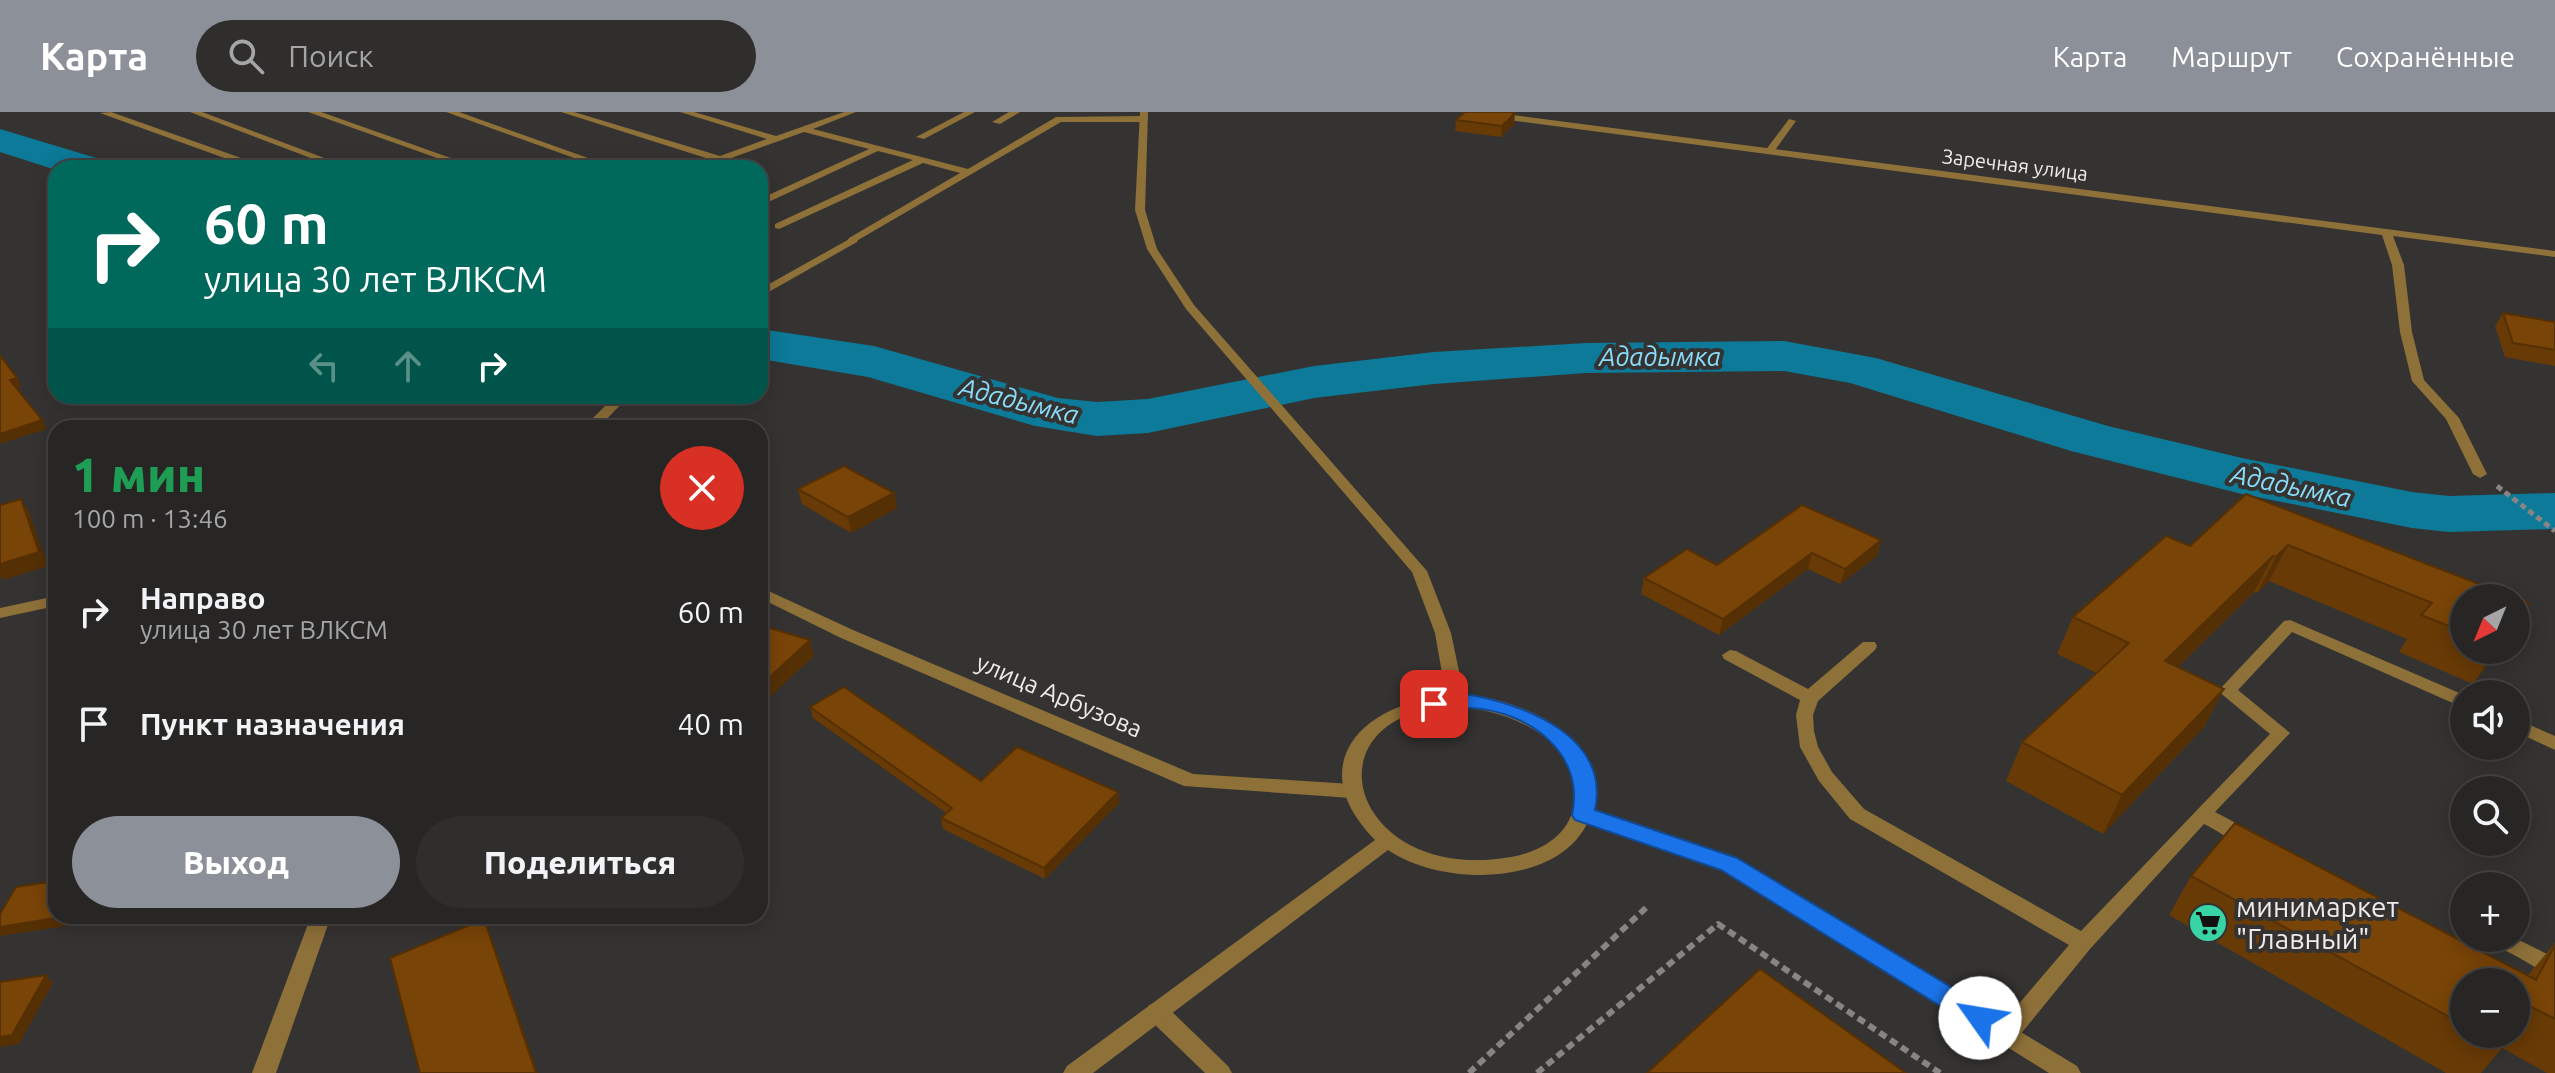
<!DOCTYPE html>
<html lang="ru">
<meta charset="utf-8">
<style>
body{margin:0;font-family:Ubuntu,sans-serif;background:#302e2d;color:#f1f3f6;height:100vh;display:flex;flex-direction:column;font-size:30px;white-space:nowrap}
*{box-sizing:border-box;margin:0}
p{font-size:26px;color:#a5a5a7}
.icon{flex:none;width:44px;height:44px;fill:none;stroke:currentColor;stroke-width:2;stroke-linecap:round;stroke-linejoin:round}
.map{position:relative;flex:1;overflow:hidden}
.details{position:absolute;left:48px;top:308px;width:720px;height:504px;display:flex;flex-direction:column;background:#282625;border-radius:24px;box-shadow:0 4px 20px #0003,0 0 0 2px #444342}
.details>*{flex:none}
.top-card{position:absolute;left:48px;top:48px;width:720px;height:244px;border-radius:24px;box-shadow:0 4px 20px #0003,0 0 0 2px #444342;background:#00695c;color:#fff;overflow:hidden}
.needle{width:52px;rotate:223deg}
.tools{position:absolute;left:2450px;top:472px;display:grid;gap:16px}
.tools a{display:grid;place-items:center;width:80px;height:80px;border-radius:50%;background:#282625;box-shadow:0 4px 20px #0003,0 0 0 2px #444342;font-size:40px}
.pin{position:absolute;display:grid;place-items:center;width:68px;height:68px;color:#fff;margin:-34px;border-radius:16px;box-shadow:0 4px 12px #0006}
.me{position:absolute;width:88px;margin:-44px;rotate:302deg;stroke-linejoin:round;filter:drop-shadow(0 0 6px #0008)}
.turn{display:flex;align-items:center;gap:28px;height:168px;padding:0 24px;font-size:36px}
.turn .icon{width:104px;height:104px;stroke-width:2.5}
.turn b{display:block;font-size:56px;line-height:68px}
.lanes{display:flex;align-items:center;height:76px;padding:0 24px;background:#0003;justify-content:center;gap:40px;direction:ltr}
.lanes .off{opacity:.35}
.round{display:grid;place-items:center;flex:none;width:84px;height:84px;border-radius:42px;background:#302e2d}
.overview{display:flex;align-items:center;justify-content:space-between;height:136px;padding:0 24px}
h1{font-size:48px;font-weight:800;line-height:60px;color:#1e9e55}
.primary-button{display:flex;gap:16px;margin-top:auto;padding:16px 24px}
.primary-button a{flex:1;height:92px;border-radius:48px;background:#8c9099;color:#fff;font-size:32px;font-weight:800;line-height:92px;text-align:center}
.primary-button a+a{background:#302e2d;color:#f1f3f6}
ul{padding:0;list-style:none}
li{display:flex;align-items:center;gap:24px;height:112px;padding:0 24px}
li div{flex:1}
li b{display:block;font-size:30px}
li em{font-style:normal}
header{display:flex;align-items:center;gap:48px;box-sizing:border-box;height:112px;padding:0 40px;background:#8c9099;color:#fff}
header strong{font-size:38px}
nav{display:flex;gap:44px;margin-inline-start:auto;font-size:28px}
.search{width:560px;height:72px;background:#302e2d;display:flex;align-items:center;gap:20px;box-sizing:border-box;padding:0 28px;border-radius:44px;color:#a5a5a7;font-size:30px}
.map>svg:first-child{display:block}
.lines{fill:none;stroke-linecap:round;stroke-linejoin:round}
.river{fill:#0c7a98;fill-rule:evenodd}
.path-far1{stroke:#878583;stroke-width:5;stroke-dasharray:6 4;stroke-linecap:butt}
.path{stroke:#878583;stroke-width:6;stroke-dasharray:8 5;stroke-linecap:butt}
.service{fill:#8e7039;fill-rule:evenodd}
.pedestrian{fill:#8e7039;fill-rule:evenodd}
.minor{fill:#8e7039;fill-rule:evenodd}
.tertiary{fill:#8e7039;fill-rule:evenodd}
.wall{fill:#683a06;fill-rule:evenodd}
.shaded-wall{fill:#553005}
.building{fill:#794407;stroke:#553005;stroke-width:2}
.route{fill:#1a73e8;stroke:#114b97;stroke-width:2}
.labels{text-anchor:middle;stroke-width:8;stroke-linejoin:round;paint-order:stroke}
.far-street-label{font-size:20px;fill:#eeeceb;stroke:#353331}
.street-label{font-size:24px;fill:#eeeceb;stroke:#353331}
.water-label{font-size:26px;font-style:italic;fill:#89ddfb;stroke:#353331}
.near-poi-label{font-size:28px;fill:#eeeceb;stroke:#353331;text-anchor:start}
</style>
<header>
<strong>Карта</strong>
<div class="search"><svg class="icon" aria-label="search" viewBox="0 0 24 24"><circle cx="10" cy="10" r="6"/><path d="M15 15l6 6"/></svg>Поиск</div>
<nav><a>Карта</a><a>Маршрут</a><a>Сохранённые</a></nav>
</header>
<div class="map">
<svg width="2555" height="961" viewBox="0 0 2555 961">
<rect width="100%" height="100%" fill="#353331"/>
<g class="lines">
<!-- river -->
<g class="river">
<path d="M0,17L103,48L109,56H56V58L0,40Z"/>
<path d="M760,217L874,234L1058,286L1097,290L1148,287L1314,254L1434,240L1586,231L1784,229L1876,246L2108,314L2242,346L2412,380L2449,384L2555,381V417L2449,420L2412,416L2242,382L2071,339L1850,271L1784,259L1586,261L1434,272L1314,286L1148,321L1097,324L1035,314L868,265L760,247Z"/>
</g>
<!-- path-far1 -->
<path class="path-far1" d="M2497,374L2555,419"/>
<!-- path -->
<g class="path">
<path d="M1469,961L1648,794"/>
<path d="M1537,961L1718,812L1940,961"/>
</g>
<!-- service -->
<g class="service">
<path d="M111,0L264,54L266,56H252L100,1Z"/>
<path d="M190,0H202L351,56H337Z"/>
<path d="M308,0H321L479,56H465Z"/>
<path d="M446,0H459L616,56H602Z"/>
<path d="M561,0H574L720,44L767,27L680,0H694L776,24L844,0H856L813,17L968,57L1056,5L1144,4L1148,7L1144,10H1061L853,131L848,128L849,126L960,61L923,51L779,117L775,116V112L913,48L878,39L760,94V87L869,37L804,20L723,49L692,56H674L709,47Z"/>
<path d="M964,0H975L924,27L916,25Z"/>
<path d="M1009,0H1020L1000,12L992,10Z"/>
<path d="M1789,7L1796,9L1773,41H1767L1765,39Z"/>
<path d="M2290,508L2464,583V596L2292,520L2238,578L2290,621L2215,700L2255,721L2258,726L2255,731C2239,736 2219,719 2204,712L2090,837L2015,929L2007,932L1999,929L1996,922L1999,915L2069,833L1850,707L1819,669L1800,635L1796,603L1800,588L1724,547L1722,543L1730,538L1736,539L1808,577L1863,530H1875L1877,534L1875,538L1818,589L1813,603L1814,619L1818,635L1832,660L1864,697L2081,819L2270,622L2218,579L2284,509Z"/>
<path d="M2516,607L2555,624V638L2516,620Z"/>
<path d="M2449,824L2458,827L2515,826L2555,846V865C2537,859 2513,839 2497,836C2477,833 2452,857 2438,832L2441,826Z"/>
<path d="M1157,891L1165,893L1228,954L1232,961H1205L1149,907L1146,900L1149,893Z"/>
</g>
<!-- pedestrian -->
<g class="pedestrian">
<path d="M853,125L858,128L857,130L760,185V177Z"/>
<path d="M615,284H629L598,316H583Z"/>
</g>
<!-- minor -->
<g class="minor">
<path d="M1466,0H1490L2555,139V145L2393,124L2404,153L2412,220L2424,268L2459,306L2487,362L2480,366L2473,362L2446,307L2412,269L2400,220L2392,153L2382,123L1470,3Z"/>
<path d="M760,475L853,518L1193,662L1351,672L1358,674L1360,679L1358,684L1351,686L1184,674L841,526L760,486Z"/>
<path d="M56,484V494L0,506V496Z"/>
<path d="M1583,696L1736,747L2077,954L2081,961H2049L1722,757L1576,708L1573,703L1576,698Z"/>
<path d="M311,804H331L276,961H252Z"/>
</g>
<!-- tertiary -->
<path class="tertiary" d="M1140,0H1148L1145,98L1157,137L1194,193L1427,459L1451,521L1464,583C1514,586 1587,615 1595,673C1597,683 1595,693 1591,703C1574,748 1526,762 1481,763C1450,763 1415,756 1388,738L1093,961H1063L1067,954L1375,728C1302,654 1361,592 1446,584L1435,521L1412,460L1186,197L1147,137L1135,98ZM1456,595C1511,596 1602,638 1570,706C1560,729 1534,741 1511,745C1477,751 1440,749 1410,733C1345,698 1343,620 1420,599C1431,596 1444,596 1456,595Z"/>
</g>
<!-- wall -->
<g class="wall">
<path d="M1456,8L1514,12L1501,25L1455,19Z"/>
<path d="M2503,201L2555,210V254L2505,245L2495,214Z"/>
<path d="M798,377L894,381L897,396L851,421L802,392Z"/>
<path d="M2246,382L2464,486V538H2498L2473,572L2399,540L2407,527L2269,469L2257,481L2254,480L2178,555L2224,577L2204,615L2103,722L2006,669L2022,630L2097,561L2057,542L2073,505L2190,434Z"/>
<path d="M1881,428L1877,444L1840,472L1808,457L1719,523L1641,482L1644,466L1717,453Z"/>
<path d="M810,595L981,669L1118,680L1119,691L1045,767L943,717L941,706L946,701L813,606Z"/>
<path d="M2191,764L2528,863L2555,831V961H2547L2502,936L2481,961H2446L2169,803ZM2464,870H2516V922H2464Z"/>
</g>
<!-- shaded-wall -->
<g class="shaded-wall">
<path d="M1515,1L1514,12L1501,25L1502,14Z"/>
<path d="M17,266L22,275L15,277L10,268Z"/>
<path d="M42,308L47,317L0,332V322Z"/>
<path d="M894,381L897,396L851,421L848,405Z"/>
<path d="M21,387L29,400L48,454L3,468L0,464V452Z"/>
<path d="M1881,428L1877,444L1840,472L1845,457Z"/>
<path d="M2288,433L2269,469L2257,481L2276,445Z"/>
<path d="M1812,441L1808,457L1719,523L1723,507Z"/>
<path d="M2273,444L2254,480L2146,586L2165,549Z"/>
<path d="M810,528L814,544L760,594V574Z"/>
<path d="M2496,538H2498L2473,572Z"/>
<path d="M2224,577L2204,615L2103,722L2122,683Z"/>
<path d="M1118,680L1119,691L1045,767L1044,756Z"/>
<path d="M67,804H91L87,811L0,824V815Z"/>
<path d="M484,807L488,815L538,961H536Z"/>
<path d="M46,863L53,871L19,932L0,935V925Z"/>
</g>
<!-- building -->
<g class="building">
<path d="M1465,0H1509L1515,1L1502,14L1456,8Z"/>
<path d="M2503,201L2555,210V238L2513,231Z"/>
<path d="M0,243L17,266L10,268L42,308L0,322Z"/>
<path d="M844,354L894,381L848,405L798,377Z"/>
<path d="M2246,382L2515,486H2464V520L2421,503L2432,491L2288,433L2276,445L2273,444L2165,549L2224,577L2122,683L2022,630L2129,531L2073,505L2166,424L2190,434Z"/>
<path d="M21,387L39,440L0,452V393Z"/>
<path d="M1802,393L1881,428L1845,457L1812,441L1723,507L1644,466L1687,437L1717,453Z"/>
<path d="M2516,486L2529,491L2516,510Z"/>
<path d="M760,513L810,528L760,574Z"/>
<path d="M844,575L981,669L1017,635L1118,680L1044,756L941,706L952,696L810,595Z"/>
<path d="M2235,711L2536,868L2555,833V907L2526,892L2516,911V870H2464V913L2191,764Z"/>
<path d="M56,769V804H67L0,815V802L16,775Z"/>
<path d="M484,807L536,961H420L390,846Z"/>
<path d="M1760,857L1906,961H1647Z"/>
<path d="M46,863L12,923L0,925V870Z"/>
<path d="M2480,922H2510L2503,935Z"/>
</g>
<!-- route -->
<path class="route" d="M1471,583C1528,594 1610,625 1595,698L1737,746L1989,898L1993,906L1989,913L1980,916L1971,913L1721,758L1575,708L1572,703C1586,641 1528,599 1471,596C1456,595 1433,605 1424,592L1434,585Z"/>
<!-- icons -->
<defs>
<g id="supermarket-disc" transform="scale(2)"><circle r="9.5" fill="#39d4a5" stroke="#353331"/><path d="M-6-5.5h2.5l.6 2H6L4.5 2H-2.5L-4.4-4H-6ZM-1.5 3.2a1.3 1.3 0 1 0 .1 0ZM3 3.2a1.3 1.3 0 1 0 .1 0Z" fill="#111"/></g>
</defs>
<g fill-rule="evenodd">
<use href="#supermarket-disc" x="2208" y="811"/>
</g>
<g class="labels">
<!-- far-street labels -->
<g class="far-street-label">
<text transform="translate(2015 53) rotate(7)" y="7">Заречная улица</text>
</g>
<!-- street labels -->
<g class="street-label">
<text transform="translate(1059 584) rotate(23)" y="8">улица Арбузова</text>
</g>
<!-- water labels -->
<g class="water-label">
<text x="1660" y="254">Ададымка</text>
<text transform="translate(1019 289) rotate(14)" y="9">Ададымка</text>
<text transform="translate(2291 374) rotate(12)" y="9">Ададымка</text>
</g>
<!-- near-poi labels -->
<g class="near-poi-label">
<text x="2236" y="805">минимаркет<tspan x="2236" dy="32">"Главный"</tspan></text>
</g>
</g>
</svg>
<div class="tools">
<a><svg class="needle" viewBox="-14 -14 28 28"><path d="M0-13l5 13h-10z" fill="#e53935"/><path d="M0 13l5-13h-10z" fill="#a5a5a7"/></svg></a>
<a><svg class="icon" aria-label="sound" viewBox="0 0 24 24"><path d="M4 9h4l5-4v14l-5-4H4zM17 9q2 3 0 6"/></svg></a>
<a><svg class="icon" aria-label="search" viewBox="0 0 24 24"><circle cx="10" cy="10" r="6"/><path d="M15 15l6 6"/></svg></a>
<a>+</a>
<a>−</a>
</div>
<div class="pin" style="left:1434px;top:592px;background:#d93025"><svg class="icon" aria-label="arrive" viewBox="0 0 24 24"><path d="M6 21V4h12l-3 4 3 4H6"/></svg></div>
<svg class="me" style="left:1980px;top:906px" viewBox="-20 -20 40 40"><circle r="19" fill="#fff"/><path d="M0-13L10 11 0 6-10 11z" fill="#1a73e8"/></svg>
<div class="top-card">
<div class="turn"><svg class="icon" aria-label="right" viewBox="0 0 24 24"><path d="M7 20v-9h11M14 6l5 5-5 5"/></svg><div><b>60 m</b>улица 30 лет ВЛКСМ</div></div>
<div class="lanes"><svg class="icon off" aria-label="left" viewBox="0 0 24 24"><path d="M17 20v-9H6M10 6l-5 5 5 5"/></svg><svg class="icon off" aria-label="ahead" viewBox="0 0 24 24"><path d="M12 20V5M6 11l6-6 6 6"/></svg><svg class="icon" aria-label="right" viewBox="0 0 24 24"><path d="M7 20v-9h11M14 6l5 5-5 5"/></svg></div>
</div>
<section class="details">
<div class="overview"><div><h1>1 мин</h1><p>100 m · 13:46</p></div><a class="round" style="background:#d93025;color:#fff"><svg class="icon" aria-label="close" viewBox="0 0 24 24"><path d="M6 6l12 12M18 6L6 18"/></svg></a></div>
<ul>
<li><svg class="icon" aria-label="right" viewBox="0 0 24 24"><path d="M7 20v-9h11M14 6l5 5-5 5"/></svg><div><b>Направо</b><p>улица 30 лет ВЛКСМ</p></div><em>60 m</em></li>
<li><svg class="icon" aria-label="arrive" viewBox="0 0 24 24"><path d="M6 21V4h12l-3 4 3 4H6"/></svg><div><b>Пункт назначения</b></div><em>40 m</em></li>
</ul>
<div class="primary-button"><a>Выход</a><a>Поделиться</a></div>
</section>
</div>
